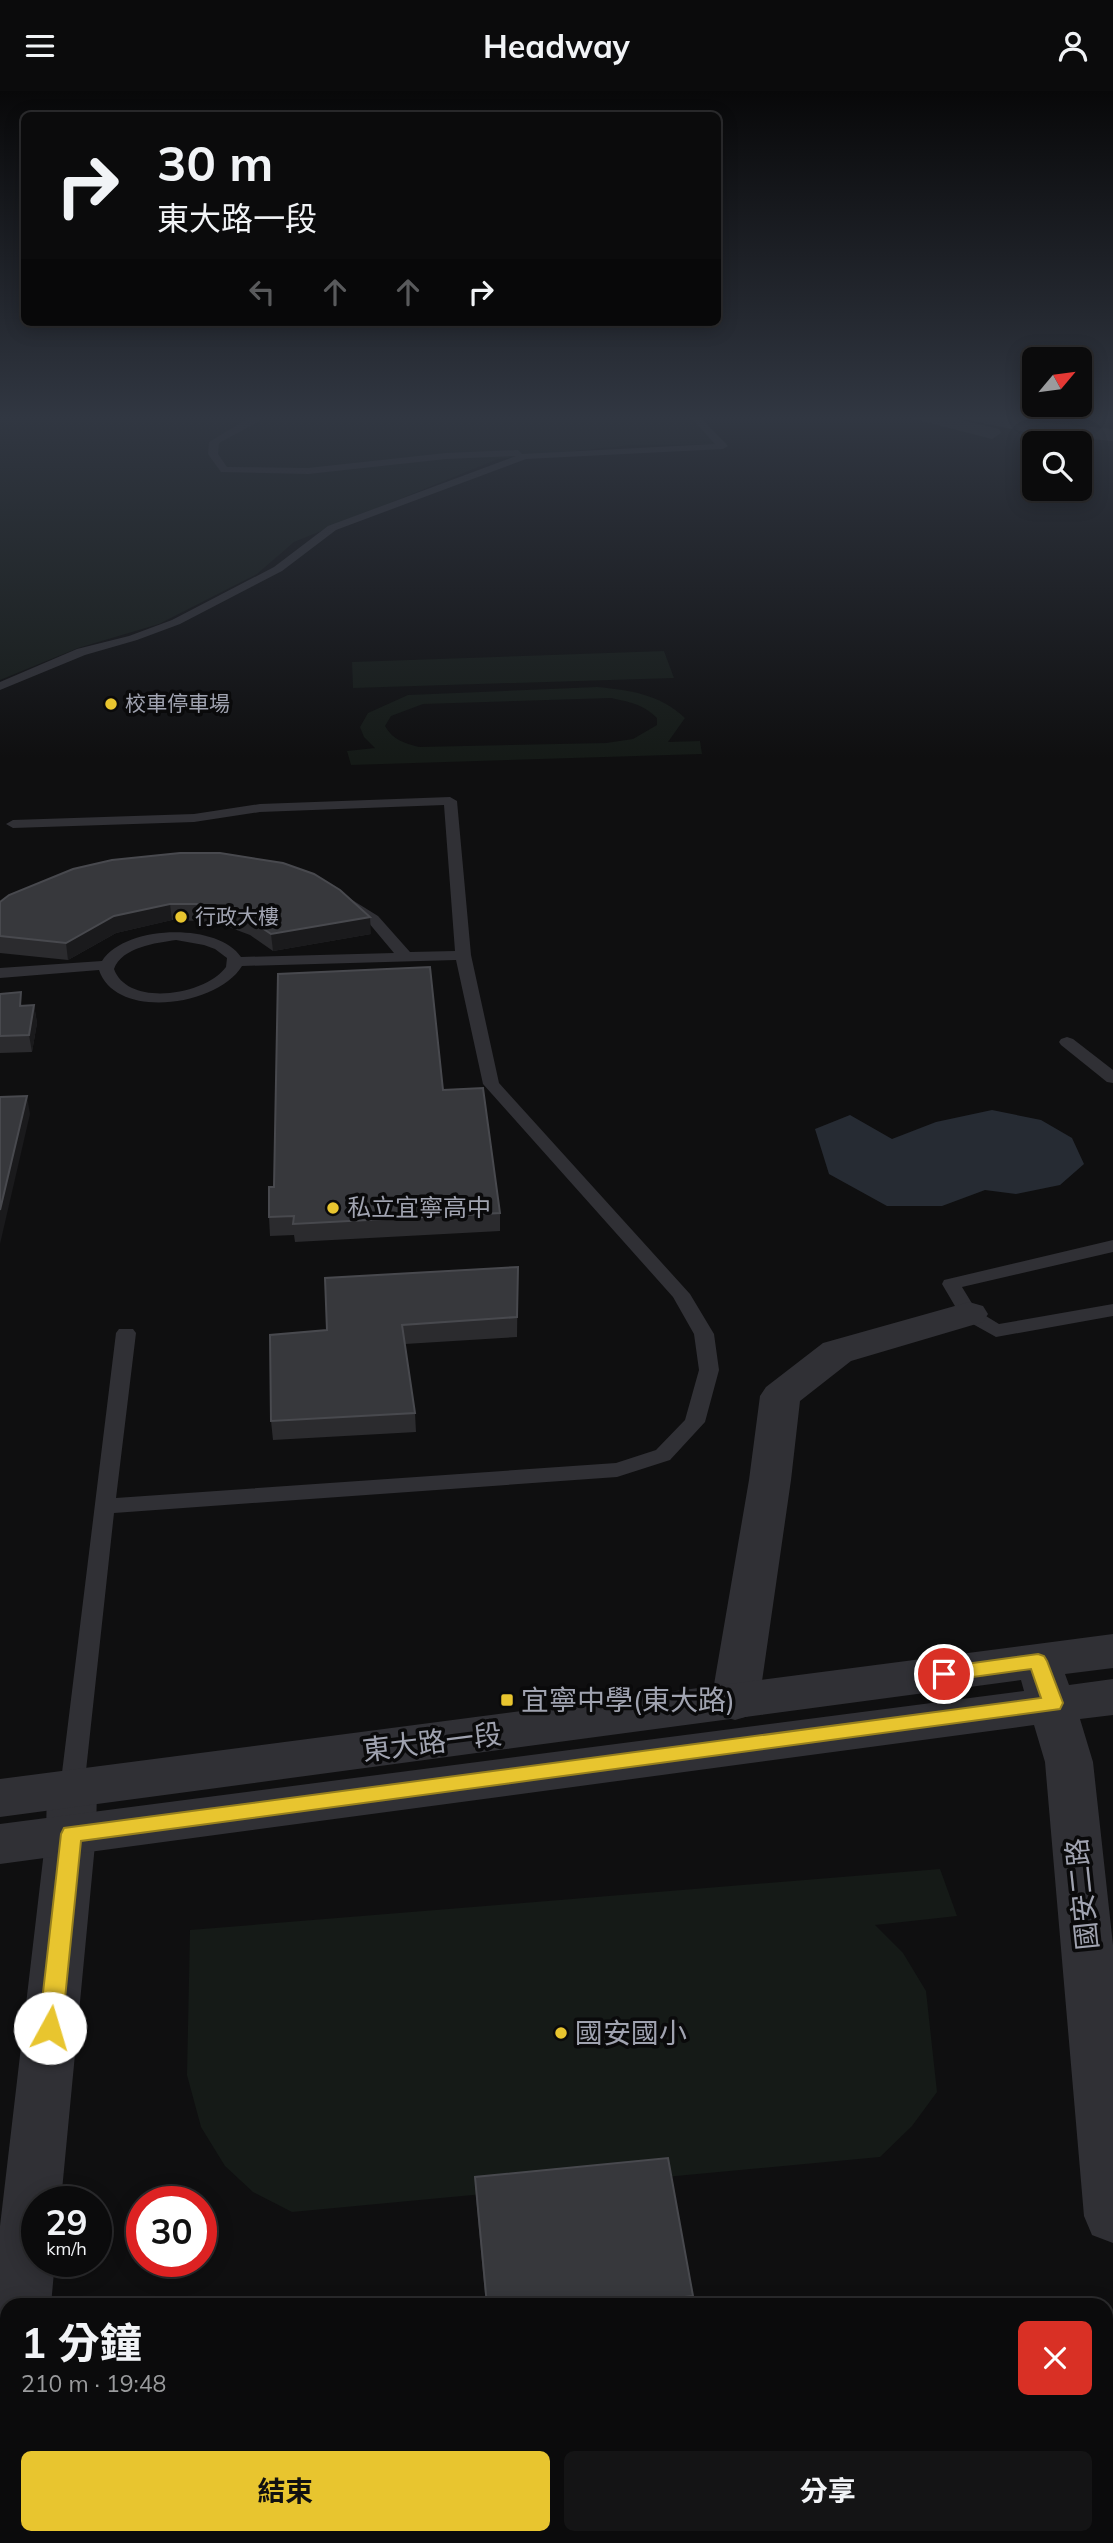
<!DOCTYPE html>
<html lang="zh-TW">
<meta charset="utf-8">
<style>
body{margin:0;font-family:Mulish,"Noto Sans TC",sans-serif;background:#141415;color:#f1f3f6;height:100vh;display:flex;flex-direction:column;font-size:26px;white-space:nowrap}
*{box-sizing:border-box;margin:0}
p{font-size:23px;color:#9a9b9d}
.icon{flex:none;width:38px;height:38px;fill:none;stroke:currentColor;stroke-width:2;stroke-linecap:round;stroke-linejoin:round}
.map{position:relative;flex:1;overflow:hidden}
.side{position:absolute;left:0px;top:2207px;width:1113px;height:247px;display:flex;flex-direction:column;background:#0b0b0c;border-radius:21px 21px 0 0;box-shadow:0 4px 18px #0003,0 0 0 2px #2b2b2d}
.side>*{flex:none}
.hud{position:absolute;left:21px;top:21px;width:700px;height:214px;border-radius:10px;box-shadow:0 4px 18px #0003,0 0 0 2px #2b2b2d;background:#0b0b0c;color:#f1f3f6;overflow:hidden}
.needle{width:46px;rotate:61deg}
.controls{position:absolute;left:1022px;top:256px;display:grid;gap:14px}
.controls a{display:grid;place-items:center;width:70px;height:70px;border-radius:10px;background:#0b0b0c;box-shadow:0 4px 18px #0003,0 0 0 2px #2b2b2d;font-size:35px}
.speed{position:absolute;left:21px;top:2095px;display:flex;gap:14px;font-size:35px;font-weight:700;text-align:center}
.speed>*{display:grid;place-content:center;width:91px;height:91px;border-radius:50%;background:#0b0b0c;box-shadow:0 4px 18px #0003,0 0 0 2px #2b2b2d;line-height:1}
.speed small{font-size:18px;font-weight:400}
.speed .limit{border:10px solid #d22;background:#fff;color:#111}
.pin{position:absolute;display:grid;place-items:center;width:60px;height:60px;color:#fff;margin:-30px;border:4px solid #fff;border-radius:50%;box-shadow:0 2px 7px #0007}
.me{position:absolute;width:77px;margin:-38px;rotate:6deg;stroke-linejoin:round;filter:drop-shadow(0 0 5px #0008)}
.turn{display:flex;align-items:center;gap:24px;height:147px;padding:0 21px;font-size:32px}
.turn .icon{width:91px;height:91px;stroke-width:2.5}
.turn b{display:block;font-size:49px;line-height:60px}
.lanes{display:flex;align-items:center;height:66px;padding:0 21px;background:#0003;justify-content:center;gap:35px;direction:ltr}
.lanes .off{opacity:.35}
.round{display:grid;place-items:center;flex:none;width:74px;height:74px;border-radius:10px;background:#141415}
.summary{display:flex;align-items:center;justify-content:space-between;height:119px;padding:0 21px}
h1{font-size:42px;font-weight:700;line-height:52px}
.primary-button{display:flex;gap:14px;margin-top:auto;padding:14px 21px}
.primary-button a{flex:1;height:80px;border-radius:10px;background:#e8c52f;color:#111;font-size:28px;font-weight:700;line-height:80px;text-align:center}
.primary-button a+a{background:#141415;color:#f1f3f6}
header{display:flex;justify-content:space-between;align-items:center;height:91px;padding:0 21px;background:#0b0b0c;font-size:32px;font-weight:700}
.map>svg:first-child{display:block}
.green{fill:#151a17;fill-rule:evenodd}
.water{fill:#262b33}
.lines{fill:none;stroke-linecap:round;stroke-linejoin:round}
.service{fill:#303035;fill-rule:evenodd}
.minor{fill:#303035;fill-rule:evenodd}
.tertiary{fill:#303035;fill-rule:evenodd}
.wall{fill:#2b2b2e}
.shaded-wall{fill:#1a1a1c}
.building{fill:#37383c;stroke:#48494e;stroke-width:2}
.route{fill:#e8c52f;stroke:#97801f;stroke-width:2}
.poi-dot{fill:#e8c52f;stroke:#0a0a0b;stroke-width:2.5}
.labels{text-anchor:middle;stroke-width:7;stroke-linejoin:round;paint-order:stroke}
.far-poi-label{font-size:21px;fill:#a0a3b0;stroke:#0a0a0b;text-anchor:start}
.poi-label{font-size:24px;fill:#a0a3b0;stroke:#0a0a0b;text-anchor:start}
.near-poi-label{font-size:28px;fill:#a0a3b0;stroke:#0a0a0b;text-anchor:start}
.near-street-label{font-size:28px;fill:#a0a3b0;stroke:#0a0a0b}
</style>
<header><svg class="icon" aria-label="menu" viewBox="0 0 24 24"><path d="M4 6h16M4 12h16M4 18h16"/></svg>Headway<svg class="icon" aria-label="person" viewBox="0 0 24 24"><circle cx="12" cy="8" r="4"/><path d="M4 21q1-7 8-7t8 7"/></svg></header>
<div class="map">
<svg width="1113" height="2452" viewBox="0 0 1113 2452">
<rect width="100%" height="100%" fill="#0f0f10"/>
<!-- green -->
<g class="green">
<path d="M0,324H697L727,353L632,354L498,368L294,451L257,483L159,533L78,557L0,589Z"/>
<path d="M664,560L674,587L353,597L352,571Z"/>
<path d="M597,596C629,599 660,603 685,627L668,651L700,650L702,663L351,674L347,660L375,657L364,646L360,636L368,622L408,604ZM611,607C629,611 643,613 657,627V634L633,648L606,652L419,656C404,652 393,649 385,635L391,625L423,613Z"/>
<path d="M940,1778L957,1825L875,1834L903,1862L926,1900L937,2001L912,2035L880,2066L292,2121L253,2101L225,2075L201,2036L187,1984L190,1839Z"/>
</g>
<!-- water -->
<path class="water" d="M992,1019L1041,1029L1072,1047L1084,1073L1060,1094L1016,1103L985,1099L942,1115H887L829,1083L815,1038L850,1024L892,1048L936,1031Z"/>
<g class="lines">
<!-- service -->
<g class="service">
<path d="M254,324H263L258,331L219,352L218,363L227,376L308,377L446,362L518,359L522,363L715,353L689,324H698L728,355L723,358L526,368L336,439L282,480L180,533L137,549L85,564L0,599V591L77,558L129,545L172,529L274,476L328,435L516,365L446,368L308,383L221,381L208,363L209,351Z"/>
<path d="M450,706L457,710L471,864L499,992L690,1203L714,1243L719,1279L705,1331L670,1369L617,1386L114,1422L84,1698L81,1705L72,1708L63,1705L60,1698L116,1242L119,1238H133L136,1242L116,1407L616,1372L656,1359L685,1329L699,1279L694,1243L673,1206L483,993L456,869L242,875C218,915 116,930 99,879L0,887V877L102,870C125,834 217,831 241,866L394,862L368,831L344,814L342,811L349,807L378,825L410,861L455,860L444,714L260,721L194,731L13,737L6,733L13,729L194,723L260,713ZM176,849L204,854L215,858L227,867L226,876C206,904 128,917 114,878C122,856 156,852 176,849Z"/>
<path d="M1067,946L1073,948L1113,979V992L1107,991L1061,954L1059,951L1061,948Z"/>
<path d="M1113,1149V1161L962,1196L976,1219L999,1233L1113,1213V1225L996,1246L962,1227L942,1193L944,1189Z"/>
</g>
<!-- minor -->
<g class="minor">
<path d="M911,324H941L999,338L1001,342L992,348L914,328Z"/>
<path d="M959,324H996L1037,331L1113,338V350L1037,343L968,329Z"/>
<path d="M969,1211L983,1215L988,1223L983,1231L851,1270L800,1310L791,1389L759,1611L752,1624L735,1629L718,1624L711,1611L749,1389L760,1305L766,1296L823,1252Z"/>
<path d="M72,1679L89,1684L97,1698L96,1743L61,2110H37V2170H55L51,2214H7V2238L0,2235V2135L46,1743L47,1698L55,1684Z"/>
<path d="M7,2313V2433L0,2435V2316Z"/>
</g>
<!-- tertiary -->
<path class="tertiary" d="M1113,1543V1577L1065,1583L1069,1594L1113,1588V1624L1080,1628L1093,1671L1113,1854V2152L1092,2144L1084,2125L1045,1671L1034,1634L0,1773V1733L1024,1600L1021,1589L0,1726V1688Z"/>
</g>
<!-- wall -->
<g class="wall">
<path d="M73,778L371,843L273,860L250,844L226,835L199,830L172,829L116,842L68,869L0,862V811Z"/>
<path d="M0,903L24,915L34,914L37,932L32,961L0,962Z"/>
<path d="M443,999L500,1122V1140L295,1151L294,1144L270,1145L269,1126L274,1096Z"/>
<path d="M518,1176L517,1246L405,1253L415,1322L416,1341L273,1349L271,1330L327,1239Z"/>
<path d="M475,2086L693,2205L692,2214H486L476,2106Z"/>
</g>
<!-- shaded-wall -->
<g class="shaded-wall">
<path d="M170,813L172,829L116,842L68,869L66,852L114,825Z"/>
<path d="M370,826L371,843L273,860L271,843Z"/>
<path d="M34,914L37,932L32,961L29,944Z"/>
<path d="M27,1005L30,1023L0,1153V1119Z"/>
</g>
<!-- building -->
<g class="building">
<path d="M180,762H220L283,772L314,783L340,799L370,826L271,843L248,827L224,818L197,813H170L114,825L66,852L0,845V811L9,804L73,778L112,769Z"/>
<path d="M430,876L443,999L483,997L500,1122L293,1133L294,1125L269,1126V1096H274L278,883Z"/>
<path d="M21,901L20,915L34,914L29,944L0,945V903Z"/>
<path d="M27,1005L0,1119V1006Z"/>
<path d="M518,1176L517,1226L402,1234L415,1322L271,1330L270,1244L327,1239L325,1187Z"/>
<path d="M668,2067L693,2205L616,2214H487L475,2086Z"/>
<path d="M330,2209V2214H267Z"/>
<path d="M128,2446H336V2452H127Z"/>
</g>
<!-- sky -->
<linearGradient id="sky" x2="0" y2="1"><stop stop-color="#080809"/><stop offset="0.49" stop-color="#313742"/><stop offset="1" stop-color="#313742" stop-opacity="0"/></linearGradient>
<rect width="1113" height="667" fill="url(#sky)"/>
<!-- route -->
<path class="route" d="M1038,1563L1044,1565L1047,1570L1063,1612L1060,1618L81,1750L62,1937L58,1944L50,1947L42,1944L39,1937L61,1743L64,1737L1041,1607L1031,1578L944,1590L937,1588L935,1583L937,1578L944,1576Z"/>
<!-- markers -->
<g class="poi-dot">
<circle cx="111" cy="613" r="7"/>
<circle cx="181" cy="826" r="7"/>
<circle cx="333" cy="1117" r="7"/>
<rect x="500" y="1602" width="14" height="14" rx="3.5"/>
<circle cx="561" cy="1942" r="7"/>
</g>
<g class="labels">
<!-- far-poi labels -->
<g class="far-poi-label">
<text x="125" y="620">校車停車場</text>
<text x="195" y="833">行政大樓</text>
</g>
<!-- poi labels -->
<g class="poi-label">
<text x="347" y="1125">私立宜寧高中</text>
</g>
<!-- near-poi labels -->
<g class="near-poi-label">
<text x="521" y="1619">宜寧中學(東大路)</text>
<text x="575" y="1952">國安國小</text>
</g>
<!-- near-street labels -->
<g class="near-street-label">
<text transform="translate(432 1651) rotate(-7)" y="10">東大路一段</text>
<text transform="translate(1082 1803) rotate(-96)" y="10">國安二路</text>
</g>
</g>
</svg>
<div class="controls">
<a><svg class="needle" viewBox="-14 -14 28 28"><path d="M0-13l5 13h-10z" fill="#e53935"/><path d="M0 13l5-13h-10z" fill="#9a9b9d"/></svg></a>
<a><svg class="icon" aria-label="search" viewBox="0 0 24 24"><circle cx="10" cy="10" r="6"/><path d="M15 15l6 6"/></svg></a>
</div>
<div class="speed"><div>29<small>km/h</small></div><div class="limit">30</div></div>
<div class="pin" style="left:944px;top:1583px;background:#d93025"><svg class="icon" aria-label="arrive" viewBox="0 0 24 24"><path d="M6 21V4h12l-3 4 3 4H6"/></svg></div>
<svg class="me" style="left:50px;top:1937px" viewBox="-20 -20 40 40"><circle r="19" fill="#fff"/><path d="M0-13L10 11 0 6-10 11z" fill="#e8c52f"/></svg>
<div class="hud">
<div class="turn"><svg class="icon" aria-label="right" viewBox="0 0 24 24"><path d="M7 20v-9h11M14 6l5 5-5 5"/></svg><div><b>30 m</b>東大路一段</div></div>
<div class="lanes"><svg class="icon off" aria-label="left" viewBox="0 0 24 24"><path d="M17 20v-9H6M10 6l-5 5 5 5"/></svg><svg class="icon off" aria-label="ahead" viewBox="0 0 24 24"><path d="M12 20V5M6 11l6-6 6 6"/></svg><svg class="icon off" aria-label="ahead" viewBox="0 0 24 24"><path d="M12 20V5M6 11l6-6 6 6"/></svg><svg class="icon" aria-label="right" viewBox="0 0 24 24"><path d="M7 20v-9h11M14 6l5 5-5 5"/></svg></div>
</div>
<section class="side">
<div class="summary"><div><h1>1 分鐘</h1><p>210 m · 19:48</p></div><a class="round" style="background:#d93025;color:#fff"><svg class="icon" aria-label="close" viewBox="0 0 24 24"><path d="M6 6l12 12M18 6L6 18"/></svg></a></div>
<div class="primary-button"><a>結束</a><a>分享</a></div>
</section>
</div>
